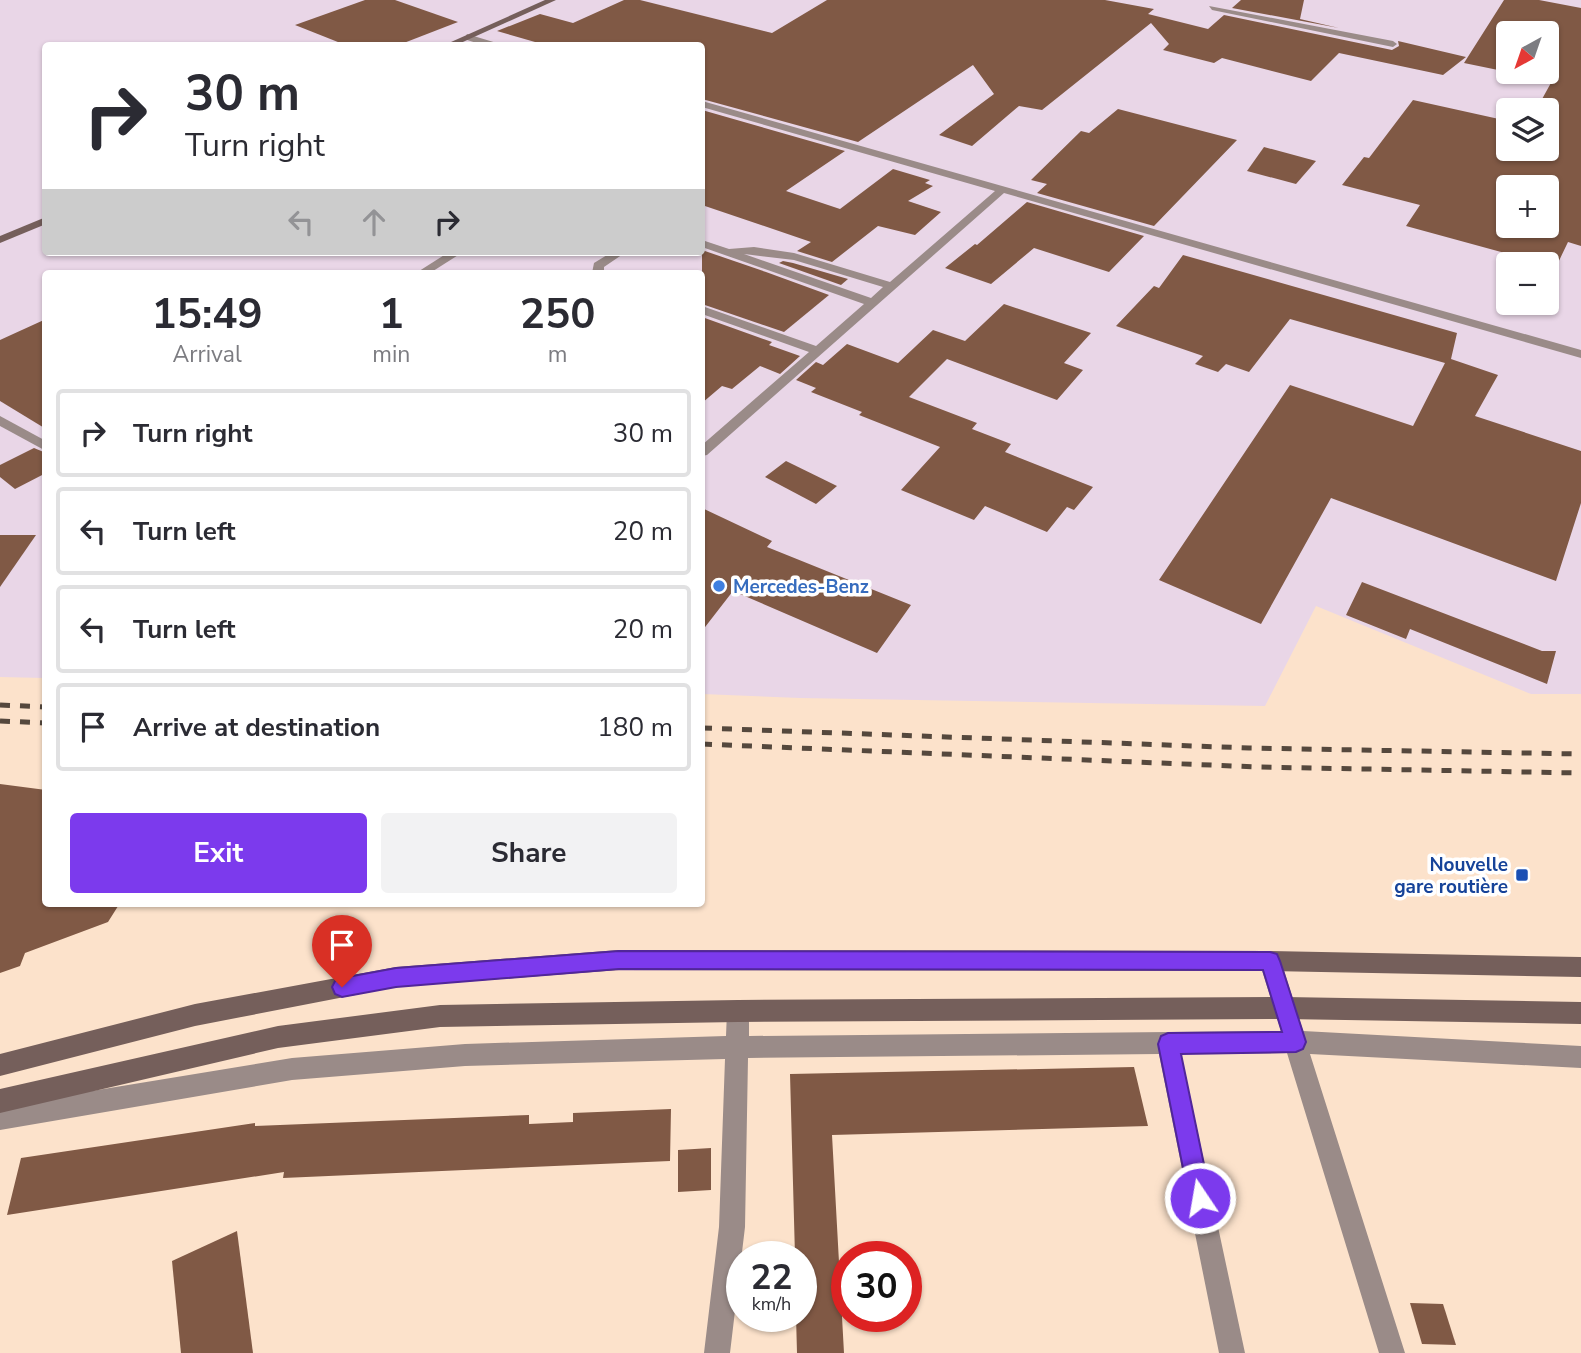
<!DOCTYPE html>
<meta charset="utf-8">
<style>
body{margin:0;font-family:"Nunito Sans",sans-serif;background:#f2f2f3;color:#2b2b33;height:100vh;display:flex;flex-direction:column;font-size:26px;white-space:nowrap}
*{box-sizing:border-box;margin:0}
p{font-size:23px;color:#7c7c81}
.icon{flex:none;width:38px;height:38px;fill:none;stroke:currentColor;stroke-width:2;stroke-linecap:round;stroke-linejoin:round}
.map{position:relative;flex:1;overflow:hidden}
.panel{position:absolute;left:42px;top:270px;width:663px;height:637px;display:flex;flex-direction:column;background:#fff;border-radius:7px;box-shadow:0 2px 5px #0004}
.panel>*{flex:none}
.top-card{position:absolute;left:42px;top:42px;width:663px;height:214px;border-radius:7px;box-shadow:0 2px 5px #0004;background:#fff;color:#2b2b33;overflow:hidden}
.needle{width:46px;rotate:220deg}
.controls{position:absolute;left:1496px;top:21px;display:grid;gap:14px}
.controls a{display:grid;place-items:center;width:63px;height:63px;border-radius:7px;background:#fff;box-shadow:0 2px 5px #0004;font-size:35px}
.speed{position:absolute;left:726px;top:1241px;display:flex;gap:14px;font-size:35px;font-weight:700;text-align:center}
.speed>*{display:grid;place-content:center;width:91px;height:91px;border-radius:50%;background:#fff;box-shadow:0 2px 5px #0004;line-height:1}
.speed small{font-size:18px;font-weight:400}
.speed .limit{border:10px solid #d22;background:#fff;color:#111}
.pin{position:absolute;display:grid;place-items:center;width:60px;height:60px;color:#fff;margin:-72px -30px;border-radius:50% 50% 50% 0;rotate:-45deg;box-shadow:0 0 7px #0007}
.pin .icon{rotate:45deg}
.me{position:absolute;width:77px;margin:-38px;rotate:348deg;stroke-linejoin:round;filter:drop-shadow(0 0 5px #0008)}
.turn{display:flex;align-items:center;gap:24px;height:147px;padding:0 28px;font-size:32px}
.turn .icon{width:91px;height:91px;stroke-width:2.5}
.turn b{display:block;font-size:49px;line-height:60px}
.lanes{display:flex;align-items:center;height:66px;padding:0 28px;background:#0003;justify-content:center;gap:35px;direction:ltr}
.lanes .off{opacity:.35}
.eta{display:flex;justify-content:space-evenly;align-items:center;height:119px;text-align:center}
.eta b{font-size:42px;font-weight:700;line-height:49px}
.action{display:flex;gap:14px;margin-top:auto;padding:14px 28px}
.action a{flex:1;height:80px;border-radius:7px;background:#7c3aed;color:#fff;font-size:28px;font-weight:700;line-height:80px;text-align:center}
.action a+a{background:#f2f2f3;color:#2b2b33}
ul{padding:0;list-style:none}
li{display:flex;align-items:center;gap:21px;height:88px;margin:0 14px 10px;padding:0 14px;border:4px solid #e1e1e2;border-radius:7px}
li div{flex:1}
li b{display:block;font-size:26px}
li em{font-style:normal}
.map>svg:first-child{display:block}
.industrial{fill:#e9d6e7;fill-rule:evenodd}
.building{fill:#805945;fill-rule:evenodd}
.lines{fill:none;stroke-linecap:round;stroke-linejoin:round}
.street{fill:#9a8b88;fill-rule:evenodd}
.secondary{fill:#755f5b;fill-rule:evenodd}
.rail{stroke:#55483d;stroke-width:5;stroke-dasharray:10 10;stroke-linecap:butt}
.route{fill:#7c3aed;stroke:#51269a;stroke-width:2}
.shop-dot{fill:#3f7fe0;stroke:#fff;stroke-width:2.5}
.transit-dot{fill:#1a4fb4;stroke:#fff;stroke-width:2.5}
.labels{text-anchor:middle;stroke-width:7;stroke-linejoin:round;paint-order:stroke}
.shop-label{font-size:19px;font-weight:bold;fill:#366cbe;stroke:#fff;text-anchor:start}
.transit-label{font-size:19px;font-weight:bold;fill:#164399;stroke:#fff;text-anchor:end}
</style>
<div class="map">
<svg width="1581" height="1353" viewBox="0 0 1581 1353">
<rect width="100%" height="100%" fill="#fce2cb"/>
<!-- industrial -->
<path class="industrial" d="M0,0H1581V694H1531L1316,606L1265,706L800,698L702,694V273H46L45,678L0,677ZM1508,33H1547V72H1508ZM46,46H702V252H46ZM1508,110H1547V149H1508ZM1508,187H1547V226H1508ZM1508,264H1547V303H1508Z"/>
<!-- building -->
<g class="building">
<path d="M365,0H395L458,22L396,46H348L295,25Z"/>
<path d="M624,0H640L772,33L827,0H1105L1154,9L1148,14L1208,29L1224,15L1392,50L1399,46L1398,41L1466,57L1443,75L1339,53L1311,81L1222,58L1214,63L1163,50L1169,44L1151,23L1042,110L1019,106L972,146L939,135L994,94L973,65L858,142L702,99V46H549L497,31L540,14L573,23Z"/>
<path d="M1241,0H1304L1300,19L1339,28L1232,8Z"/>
<path d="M1504,0H1539L1581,8V246L1568,242L1556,267L1406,226L1420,205L1342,185L1364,157L1369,158L1413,100L1508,121V149H1547V110H1536L1552,81L1464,63ZM1508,33H1547V72H1508ZM1508,187H1547V226H1508Z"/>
<path d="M1118,109L1237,140L1154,226L1037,193L1047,184L1031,180L1081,131L1089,133Z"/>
<path d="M702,110L845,151L786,191L840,209L893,169L930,180L925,183L933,186L908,201L941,212L915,235L878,226L832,262L797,251L811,242L702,205Z"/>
<path d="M1264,147L1316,161L1296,184L1247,171Z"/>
<path d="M1027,202L1144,236L1109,272L1034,248L991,284L945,268L975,244L977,245Z"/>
<path d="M702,250L766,272L829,295L784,332L702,304Z"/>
<path d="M1183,255L1457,333L1451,359L1498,375L1475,416L1581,451V503L1556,581L1331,498L1261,624L1159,580L1290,385L1413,426L1445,363L1290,319L1249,372L1226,364L1218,372L1195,364L1203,356L1116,326L1154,286L1159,288Z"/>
<path d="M783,261L793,263L848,279L841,285L779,263Z"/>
<path d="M1004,304L1091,333L1064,363L1083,370L1057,400L947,359L909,397L977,423L972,429L1011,444L1005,452L1093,487L1074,510L1067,507L1047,532L985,506L974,520L901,490L940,447L859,415L862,412L811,392L816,388L796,380L816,362L823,365L847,344L898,363L933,330L965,341Z"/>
<path d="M702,317L772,342L769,345L800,356L780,374L760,366L732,389L722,386L702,403Z"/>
<path d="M46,319V429L0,401V340Z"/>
<path d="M34,448L46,453V473L15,489L0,477V465Z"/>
<path d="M786,461L837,486L816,504L765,477Z"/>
<path d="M702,508L772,541L767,547L911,605L877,653L733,591L702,631Z"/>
<path d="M0,535H36L0,587Z"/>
<path d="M1362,582L1542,651H1556L1547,684L1410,629L1406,639L1346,615Z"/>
<path d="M0,784L46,790V903H120L108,922L25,953L20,966L0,973Z"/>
<path d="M1134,1067L1148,1126L832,1135L844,1353H797L796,1316H802V1256H795L790,1074Z"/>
<path d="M671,1109L670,1161L283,1178L284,1172L7,1215L21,1158L255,1123V1126L529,1115V1124L573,1122V1113Z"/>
<path d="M711,1148V1190L678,1192V1150Z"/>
<path d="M237,1231L253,1353H181L172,1261Z"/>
<path d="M1410,1303L1443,1304L1456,1345L1422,1344Z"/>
</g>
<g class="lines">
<!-- street -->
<g class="street">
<path d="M1209,6L1393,41L1397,44L1393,47L1212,10Z"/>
<path d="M467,34L500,44L501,46H486L464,39Z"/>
<path d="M702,101L1581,350V358L1004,193L707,455L702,456V445L809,352L702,314V306L816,346L864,304L702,247V240L729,249L754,247L794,253L890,282L995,191L702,107ZM744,254L794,260L883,287L871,298Z"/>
<path d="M449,252H463L430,273H416Z"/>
<path d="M612,252H626L604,267V273H592L594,263Z"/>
<path d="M0,416L46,441V451L0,426Z"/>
<path d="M1270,951L1278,954L1281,961L1303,1031L1581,1046V1068L1310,1054L1405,1353H1379L1287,1053L1181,1054L1245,1353H1219L1159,1054L748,1058L745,1227L730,1353H704L719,1227L725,1059L465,1066L292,1080L0,1130V1106L292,1058L465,1044L726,1036L727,1011L730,1003L738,1000L746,1003L749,1011V1036L1281,1031L1259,961L1262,954Z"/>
</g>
<!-- secondary -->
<g class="secondary">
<path d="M545,0H556L454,46H442Z"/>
<path d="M46,217V224L0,243V236Z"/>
<path d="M619,950L1270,951L1581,957V977L1270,971L619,970L396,987L195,1026L0,1076V1054L195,1004L396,967Z"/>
<path d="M1285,997L1581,1002V1024L1285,1019L738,1022L440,1027L278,1048L0,1113V1089L278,1026L440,1005L738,1000Z"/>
</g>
<!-- rail -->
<g class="rail">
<path d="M0,705L46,707"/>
<path d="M0,721L46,723"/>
<path d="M702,728L1249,748L1581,754"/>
<path d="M702,744L1257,767L1581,773"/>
</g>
</g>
<!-- route -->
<path class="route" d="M619,951L1270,952L1277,954L1280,961L1306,1042L1303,1049L1296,1052L1181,1054L1211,1198L1208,1206L1200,1209L1192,1206L1189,1198L1158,1044L1161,1036L1168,1033L1282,1032L1263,970L619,969L396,987L342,997L335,994L332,987L335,981L342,978L396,968Z"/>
<!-- markers -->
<circle class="shop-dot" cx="719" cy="586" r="7"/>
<rect class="transit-dot" x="1515" y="868" width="14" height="14" rx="3.5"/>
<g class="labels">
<!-- shop labels -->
<g class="shop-label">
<text x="733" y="593">Mercedes-Benz</text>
</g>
<!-- transit labels -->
<g class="transit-label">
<text x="1508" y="871">Nouvelle<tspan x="1508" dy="22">gare routière</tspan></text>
</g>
</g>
</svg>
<div class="controls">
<a><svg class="needle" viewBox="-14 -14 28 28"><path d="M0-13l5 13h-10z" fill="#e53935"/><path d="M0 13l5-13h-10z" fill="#7c7c81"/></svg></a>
<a><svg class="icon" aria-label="layers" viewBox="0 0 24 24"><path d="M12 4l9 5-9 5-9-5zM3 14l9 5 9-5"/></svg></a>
<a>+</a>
<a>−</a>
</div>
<div class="speed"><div>22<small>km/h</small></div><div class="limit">30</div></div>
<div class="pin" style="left:342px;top:987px;background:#d93025"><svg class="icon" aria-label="arrive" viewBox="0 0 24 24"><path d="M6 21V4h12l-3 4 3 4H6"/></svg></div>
<svg class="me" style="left:1200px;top:1198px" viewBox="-20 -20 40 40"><circle r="17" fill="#7c3aed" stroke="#fff" stroke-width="3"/><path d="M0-11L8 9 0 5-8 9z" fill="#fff"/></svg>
<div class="top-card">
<div class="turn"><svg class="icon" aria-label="right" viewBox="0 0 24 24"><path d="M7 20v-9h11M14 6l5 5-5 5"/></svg><div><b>30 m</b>Turn right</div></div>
<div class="lanes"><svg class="icon off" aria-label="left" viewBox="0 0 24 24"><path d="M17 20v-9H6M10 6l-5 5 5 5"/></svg><svg class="icon off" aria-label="ahead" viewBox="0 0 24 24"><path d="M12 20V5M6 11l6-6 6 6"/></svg><svg class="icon" aria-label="right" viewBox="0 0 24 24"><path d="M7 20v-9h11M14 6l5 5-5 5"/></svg></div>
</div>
<section class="panel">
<div class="eta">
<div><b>15:49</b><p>Arrival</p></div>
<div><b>1</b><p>min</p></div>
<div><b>250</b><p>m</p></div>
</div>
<ul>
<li><svg class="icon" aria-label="right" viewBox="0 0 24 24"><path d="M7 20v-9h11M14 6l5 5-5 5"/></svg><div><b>Turn right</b></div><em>30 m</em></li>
<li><svg class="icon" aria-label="left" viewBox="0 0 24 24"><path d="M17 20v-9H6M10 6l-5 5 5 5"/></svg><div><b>Turn left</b></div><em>20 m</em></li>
<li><svg class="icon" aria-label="left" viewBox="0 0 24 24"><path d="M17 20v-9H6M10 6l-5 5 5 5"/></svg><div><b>Turn left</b></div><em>20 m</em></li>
<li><svg class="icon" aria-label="arrive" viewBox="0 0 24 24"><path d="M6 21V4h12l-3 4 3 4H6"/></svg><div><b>Arrive at destination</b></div><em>180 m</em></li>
</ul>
<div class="action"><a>Exit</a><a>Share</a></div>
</section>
</div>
